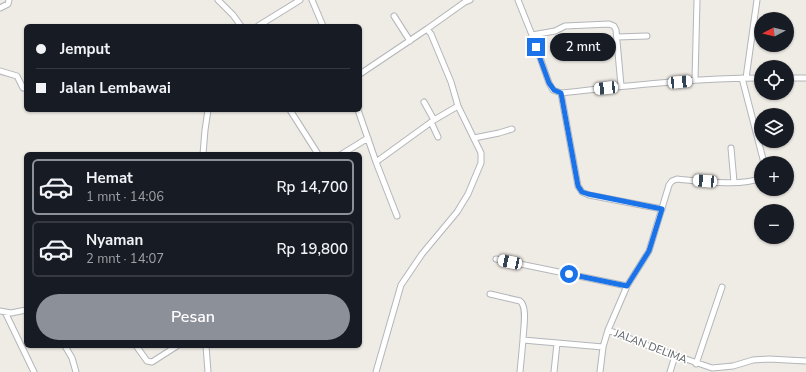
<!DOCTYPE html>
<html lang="id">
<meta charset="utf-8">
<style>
:root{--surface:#171b24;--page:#20242c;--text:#f1f3f6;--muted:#9ea1a6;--line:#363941;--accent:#8c9099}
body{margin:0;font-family:"Nunito Sans",sans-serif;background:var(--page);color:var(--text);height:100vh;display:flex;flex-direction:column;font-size:15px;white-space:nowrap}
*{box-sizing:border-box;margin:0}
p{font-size:13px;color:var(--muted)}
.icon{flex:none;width:22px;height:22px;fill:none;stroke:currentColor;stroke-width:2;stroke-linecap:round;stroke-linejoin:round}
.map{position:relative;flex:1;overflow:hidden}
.side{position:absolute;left:24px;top:152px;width:338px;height:196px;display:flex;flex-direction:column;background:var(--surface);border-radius:6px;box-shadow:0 1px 3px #0004}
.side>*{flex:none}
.guide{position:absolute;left:24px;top:24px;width:338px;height:88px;border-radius:6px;box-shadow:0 1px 3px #0004;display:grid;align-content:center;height:88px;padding:0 12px;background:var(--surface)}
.needle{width:26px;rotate:263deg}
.fabs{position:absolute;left:754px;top:12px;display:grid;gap:8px}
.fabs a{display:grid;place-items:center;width:40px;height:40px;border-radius:50%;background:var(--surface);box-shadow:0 1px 3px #0004;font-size:20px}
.end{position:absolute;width:18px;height:18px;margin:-9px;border:5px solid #1a73e8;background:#fff;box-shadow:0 0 0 2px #fff}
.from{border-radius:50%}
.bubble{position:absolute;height:28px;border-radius:14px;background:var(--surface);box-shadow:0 1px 3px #0004;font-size:13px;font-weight:600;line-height:28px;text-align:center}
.car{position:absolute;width:12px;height:24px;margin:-12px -6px;border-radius:5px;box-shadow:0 0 3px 1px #0007;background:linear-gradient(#fff 24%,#345 0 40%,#fff 0 76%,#345 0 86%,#fff 0)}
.guide b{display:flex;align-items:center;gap:14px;height:38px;font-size:15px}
.guide b+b{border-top:1px solid var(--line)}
.guide i{width:10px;height:10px;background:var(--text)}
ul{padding:7px 0 0;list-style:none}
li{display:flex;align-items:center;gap:12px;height:56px;margin:0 8px 6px;padding:0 4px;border:2px solid var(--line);border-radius:6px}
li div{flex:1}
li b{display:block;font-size:15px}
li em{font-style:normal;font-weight:600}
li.current{border-color:var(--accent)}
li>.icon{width:36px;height:36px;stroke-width:1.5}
.primary-button{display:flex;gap:8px;margin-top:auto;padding:8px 12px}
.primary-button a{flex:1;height:46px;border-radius:24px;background:var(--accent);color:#fff;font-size:16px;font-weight:600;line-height:46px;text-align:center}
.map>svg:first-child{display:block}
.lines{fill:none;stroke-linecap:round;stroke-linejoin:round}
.minor-casing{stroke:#b3b6ba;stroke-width:7}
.minor{stroke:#fff;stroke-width:5}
.route{stroke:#1a73e8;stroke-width:5}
.labels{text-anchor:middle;stroke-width:3.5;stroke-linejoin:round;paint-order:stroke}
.street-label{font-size:11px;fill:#5d6265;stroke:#fff}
</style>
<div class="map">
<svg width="806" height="372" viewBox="0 0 806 372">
<rect width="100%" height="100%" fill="#efebe5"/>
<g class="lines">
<!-- minor casing -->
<g class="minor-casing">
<path id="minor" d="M218,0L233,15L241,26
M312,0L323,26
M518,0L532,35L549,83L553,90L561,93C627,86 694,78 761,78
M0,8L8,4L9,0
M394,16L410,41
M258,26L300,0
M532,35L555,31L565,26L609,24L614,26L616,30L621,86
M617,37L647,36
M0,71L17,76L23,88
M360,74L427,29L465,2L470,0
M742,78L764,163
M746,78L757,0
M787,78H806
M695,80L697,0
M561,93L578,186L582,192L589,195L662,209
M424,102L434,120
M290,110L318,154
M358,110L376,162L397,216
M431,122L438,137
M474,138L499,133L512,129
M731,148L734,182
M203,154L205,130L208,110
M342,154L368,138
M376,162L434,120L458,106
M496,259L627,286
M490,294L520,301C528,307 523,330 523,340L603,347
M0,311L11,313L26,310
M5,312L34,372
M608,330L627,286L649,251L669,185L672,181L677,179C699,181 741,187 761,178
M65,346L72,358L76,372
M206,346L208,372
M137,347L147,361L152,362L177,346
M696,364L722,287
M376,372L401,285L422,254L457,212L468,194L481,163V153L458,106L451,82L431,34L427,29
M520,372L523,340
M554,372L557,343
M600,372L603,347L608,330L651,347L712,368L733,366L753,360L769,359L806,361
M670,372L675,356"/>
</g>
<!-- minor -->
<use href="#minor" class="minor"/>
</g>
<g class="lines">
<!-- route -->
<path class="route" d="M536,47L549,83L554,90L561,93L578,186L582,192L588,194L662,209L649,251L627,286L569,274"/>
</g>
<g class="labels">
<!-- street labels -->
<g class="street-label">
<text transform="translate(651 346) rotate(21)" y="4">JALAN DELIMA</text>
</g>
</g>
</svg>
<div class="fabs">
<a><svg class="needle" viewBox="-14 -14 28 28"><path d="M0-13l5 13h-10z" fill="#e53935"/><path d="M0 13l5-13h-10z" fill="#9ea1a6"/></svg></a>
<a><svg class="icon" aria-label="locate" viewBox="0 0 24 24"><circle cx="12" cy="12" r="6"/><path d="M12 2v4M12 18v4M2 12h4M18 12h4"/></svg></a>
<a><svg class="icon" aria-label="layers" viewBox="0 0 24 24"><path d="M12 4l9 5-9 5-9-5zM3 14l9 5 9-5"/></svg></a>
<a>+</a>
<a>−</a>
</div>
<i class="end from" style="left:569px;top:274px"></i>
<i class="end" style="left:536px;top:47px"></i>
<div class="bubble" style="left:550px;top:33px;width:66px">2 mnt</div>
<i class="car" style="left:680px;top:82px;rotate:85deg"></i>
<i class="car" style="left:606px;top:88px;rotate:264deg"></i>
<i class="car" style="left:705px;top:181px;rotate:274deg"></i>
<i class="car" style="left:510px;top:262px;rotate:282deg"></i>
<div class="guide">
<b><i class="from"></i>Jemput</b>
<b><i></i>Jalan Lembawai</b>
</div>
<section class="side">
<ul>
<li class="current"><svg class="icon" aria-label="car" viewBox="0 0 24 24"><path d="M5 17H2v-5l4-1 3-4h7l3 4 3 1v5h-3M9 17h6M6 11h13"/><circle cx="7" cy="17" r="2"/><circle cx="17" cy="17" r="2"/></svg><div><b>Hemat</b><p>1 mnt · 14:06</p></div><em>Rp 14,700</em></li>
<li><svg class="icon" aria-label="car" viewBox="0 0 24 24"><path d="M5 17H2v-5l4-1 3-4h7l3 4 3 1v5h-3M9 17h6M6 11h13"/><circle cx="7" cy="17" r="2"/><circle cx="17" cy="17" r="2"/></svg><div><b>Nyaman</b><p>2 mnt · 14:07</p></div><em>Rp 19,800</em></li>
</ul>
<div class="primary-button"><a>Pesan</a></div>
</section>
</div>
